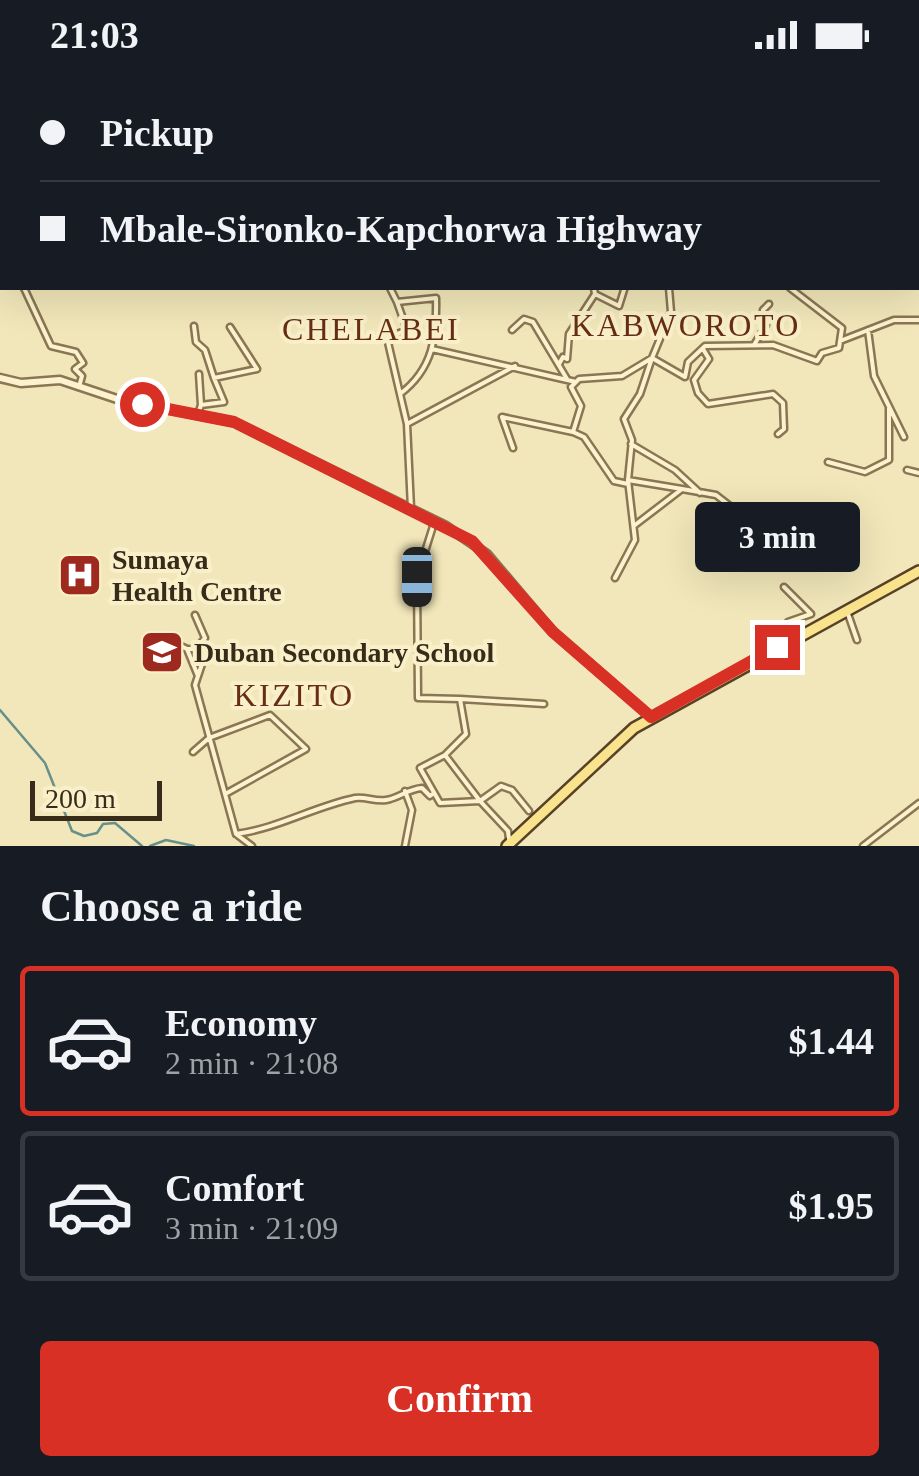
<!DOCTYPE html>
<meta charset="utf-8">
<style>
:root{--surface:#171b24;--page:#242831;--text:#f1f3f6;--muted:#9ea1a6;--line:#363941;--accent:#d93025}
body{margin:0;font-family:Georgia,serif;background:var(--page);color:var(--text);height:100vh;display:flex;flex-direction:column;font-size:38px;white-space:nowrap}
*{box-sizing:border-box;margin:0}
p{font-size:32px;color:var(--muted)}
.icon{flex:none;width:55px;height:55px;fill:none;stroke:currentColor;stroke-width:2;stroke-linecap:round;stroke-linejoin:round}
.map{position:relative;height:776px;overflow:hidden}
.drawer{display:flex;flex-direction:column;background:var(--surface);flex:1}
.drawer>*{flex:none}
.guide{position:absolute;left:0px;top:0px;width:920px;height:220px;box-shadow:0 10px 40px #0002;display:grid;align-content:center;height:220px;padding:0 40px;background:var(--surface)}
.scale{position:absolute;left:30px;bottom:25px;width:132px;box-sizing:border-box;padding-left:10px;border:5px solid #372b1a;border-top:0;font-size:28px;line-height:35px;white-space:nowrap;color:#372b1a;-webkit-text-stroke:8px #f9f0ca;paint-order:stroke}
.end{position:absolute;width:45px;height:45px;margin:-22px;border:12px solid #d93025;background:#fff;box-shadow:0 0 0 5px #fff}
.from{border-radius:50%}
.bubble{position:absolute;height:70px;border-radius:10px;background:var(--surface);box-shadow:0 10px 40px #0002;font-size:32px;font-weight:600;line-height:70px;text-align:center}
.car{position:absolute;width:30px;height:60px;margin:-30px -15px;border-radius:12px;box-shadow:0 0 8px 2px #0007;background:linear-gradient(#222 24%,#8ab4d8 0 40%,#222 0 76%,#8ab4d8 0 86%,#222 0)}
.guide b{display:flex;align-items:center;gap:35px;height:95px;font-size:38px}
.guide b+b{border-top:2px solid var(--line)}
.guide i{width:25px;height:25px;background:var(--text)}
ul{padding:0;list-style:none}
li{display:flex;align-items:center;gap:30px;height:150px;margin:0 20px 15px;padding:0 20px;border:5px solid var(--line);border-radius:10px}
li div{flex:1}
li b{display:block;font-size:38px}
li em{font-style:normal;font-weight:600}
li.selected{border-color:var(--accent)}
li>.icon{width:90px;height:90px;stroke-width:1.5}
h2{padding:0 40px;font-size:45px;line-height:120px}
.cta{display:flex;gap:20px;margin-top:auto;padding:20px 40px}
.cta a{flex:1;height:115px;border-radius:10px;background:var(--accent);color:#fff;font-size:40px;font-weight:600;line-height:115px;text-align:center}
.status{display:flex;justify-content:space-between;align-items:center;height:70px;padding:0 50px;background:var(--surface);direction:ltr}
.status svg{height:28px;fill:currentColor}
.map>svg:first-child{display:block}
.lines{fill:none;stroke-linecap:round;stroke-linejoin:round}
.stream{stroke:#669089;stroke-width:2.5}
.minor-casing{stroke:#8a7653;stroke-width:9}
.tertiary-casing{stroke:#8a7653;stroke-width:11}
.primary-casing{stroke:#574228;stroke-width:14}
.minor{stroke:#fcf3ce;stroke-width:4}
.tertiary{stroke:#fcf3ce;stroke-width:6}
.primary{stroke:#fae38d;stroke-width:9}
.route{stroke:#d93025;stroke-width:12}
.labels{text-anchor:middle;stroke-width:8;stroke-linejoin:round;paint-order:stroke}
.poi-label{font-size:28px;font-weight:bold;fill:#372b1a;stroke:#f9f0ca;text-anchor:start}
.quarter-label{font-size:32px;letter-spacing:2.5px;fill:#682e15;stroke:#f9f0ca}
</style>
<div class="status"><b>21:03</b><svg viewBox="0 0 49 12"><path d="M0 12V9h3v3zM5 12V6h3v6zM10 12V3h3v9zM15 12V0h3v12zM26 1h20v11H26zM47 4h2v5h-2z"/></svg></div>
<div class="map">
<svg width="919" height="776" viewBox="0 0 919 776">
<rect width="100%" height="100%" fill="#f2e7ba"/>
<g class="lines">
<!-- stream -->
<path class="stream" d="M0,640L45,693L72,761L84,766L97,763L103,754L115,753L142,776
M150,776L166,770L194,776"/>
<!-- minor casing -->
<g class="minor-casing">
<path id="minor" d="M556,0L561,2
M501,2L508,0
M24,218L51,276L76,282L83,293L75,299L82,306L79,317
M390,218L397,232
M594,218L595,224L619,236L624,220
M669,218L671,242L652,288L685,307L688,292L705,276L773,275L817,291L822,283L839,278L842,258L790,218
M194,256L196,272L205,280L214,308
M512,260L524,249L533,252L567,309
M868,260L874,306L904,367
M840,271L894,250H919
M754,275L766,255L763,240L769,234
M432,279L576,312
M703,279L709,289L694,310L698,323L708,334L773,324L783,333L784,359L778,364
M559,294L563,287L567,289L569,264L595,224
M199,304L201,335
M400,324L387,268L407,260L397,232L436,228C437,267 433,299 400,324L407,354L515,296
M198,344L201,335L224,332L214,308L257,299L230,257
M407,354L411,438
M631,374L675,400L700,423
M513,378L502,347L573,362
M828,392L865,402L889,390V338
M907,400L919,403
M628,410L632,370L624,349L640,324L652,288L622,306L579,309L571,317L581,336L573,362L584,367L614,411L628,414
M682,419L716,425L743,446L758,448L803,474
M434,453L417,507L418,628L460,629
M615,508L635,470L628,410L682,419L635,455
M848,544L857,570
M779,562L788,552L811,544L784,517
M173,572L187,579L198,606
M187,579H196L205,568L195,545
M203,591L195,615L236,764C279,758 313,737 355,728C365,726 375,732 386,730C399,728 408,719 422,718L430,726L434,723
M193,682L209,668L270,645L306,679L227,723
M445,685L466,664L460,629L544,634
M236,764L252,776
M509,769L508,761L480,731L440,733L420,698L445,685L480,731L501,716L512,720L529,741
M405,776L412,740L405,721
M863,776L919,733"/>
</g>
<!-- tertiary casing -->
<g class="tertiary-casing">
<path id="tertiary" d="M0,308L21,313L60,310L120,330L234,352L446,456L487,484L553,562L651,647"/>
</g>
<!-- primary casing -->
<g class="primary-casing">
<path id="primary" d="M507,776L634,658L919,501"/>
</g>
<!-- minor -->
<use href="#minor" class="minor"/>
<!-- tertiary -->
<use href="#tertiary" class="tertiary"/>
<!-- primary -->
<use href="#primary" class="primary"/>
</g>
<g class="lines">
<!-- route -->
<path class="route" d="M142,334L234,352L472,471L553,562L651,647L777,577"/>
</g>
<!-- icons -->
<defs>
<g id="hospital-square" transform="scale(2.25)"><rect x="-9" y="-9" width="18" height="18" rx="4" fill="#9e291e" stroke="#f9f0ca"/><path d="M-5-5h3v3.5h4V-5h3V5h-3V1.5h-4V5h-3Z" fill="#fff"/></g>
<g id="school-square" transform="scale(2.25)"><rect x="-9" y="-9" width="18" height="18" rx="4" fill="#9e291e" stroke="#f9f0ca"/><path d="M0-5L7-2L0 1L-7-2ZM-4 1L0 2.5L4 1V4Q0 6-4 4Z" fill="#fff"/></g>
</defs>
<g fill-rule="evenodd">
<use href="#hospital-square" x="80" y="505"/>
<use href="#school-square" x="162" y="582"/>
</g>
<g class="labels">
<!-- poi labels -->
<g class="poi-label">
<text x="112" y="499">Sumaya<tspan x="112" dy="32">Health Centre</tspan></text>
<text x="194" y="592">Duban Secondary School</text>
</g>
<!-- quarter labels -->
<g class="quarter-label">
<text x="686" y="266">KABWOROTO</text>
<text x="371" y="270">CHELABEI</text>
<text x="294" y="636">KIZITO</text>
</g>
</g>
</svg>
<div class="scale">200 m</div>
<i class="end from" style="left:142px;top:334px"></i>
<i class="end" style="left:777px;top:577px"></i>
<div class="bubble" style="left:695px;top:432px;width:165px">3 min</div>
<i class="car" style="left:417px;top:507px;rotate:180deg"></i>
<div class="guide">
<b><i class="from"></i>Pickup</b>
<b><i></i>Mbale-Sironko-Kapchorwa Highway</b>
</div>
</div>
<section class="drawer">
<h2>Choose a ride</h2>
<ul>
<li class="selected"><svg class="icon" aria-label="car" viewBox="0 0 24 24"><path d="M5 17H2v-5l4-1 3-4h7l3 4 3 1v5h-3M9 17h6M6 11h13"/><circle cx="7" cy="17" r="2"/><circle cx="17" cy="17" r="2"/></svg><div><b>Economy</b><p>2 min · 21:08</p></div><em>$1.44</em></li>
<li><svg class="icon" aria-label="car" viewBox="0 0 24 24"><path d="M5 17H2v-5l4-1 3-4h7l3 4 3 1v5h-3M9 17h6M6 11h13"/><circle cx="7" cy="17" r="2"/><circle cx="17" cy="17" r="2"/></svg><div><b>Comfort</b><p>3 min · 21:09</p></div><em>$1.95</em></li>
</ul>
<div class="cta"><a>Confirm</a></div>
</section>
